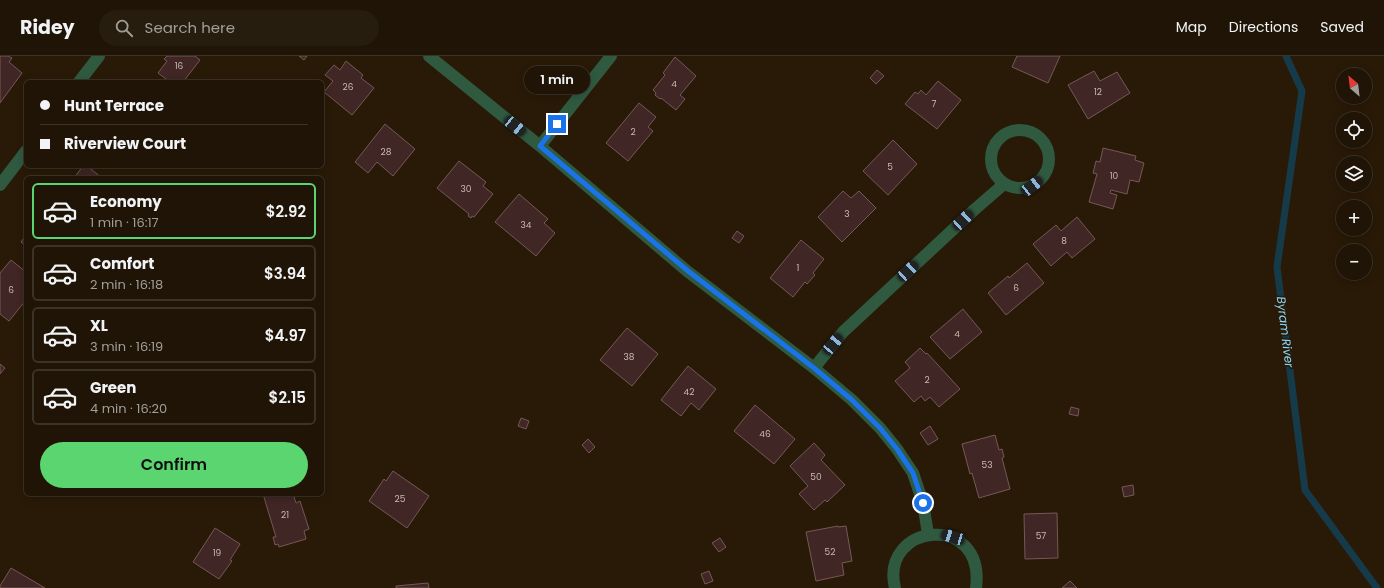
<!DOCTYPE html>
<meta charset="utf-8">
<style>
:root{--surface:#1f1405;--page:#271d0f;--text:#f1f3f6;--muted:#a19e9a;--line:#3c3327;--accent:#5ad56f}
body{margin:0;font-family:Poppins,sans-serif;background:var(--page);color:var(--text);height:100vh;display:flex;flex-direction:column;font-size:15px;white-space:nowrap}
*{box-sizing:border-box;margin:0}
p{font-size:13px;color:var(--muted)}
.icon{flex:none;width:22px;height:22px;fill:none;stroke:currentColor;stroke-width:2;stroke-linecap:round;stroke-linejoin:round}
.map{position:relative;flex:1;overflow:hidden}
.side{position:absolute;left:24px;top:120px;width:300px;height:320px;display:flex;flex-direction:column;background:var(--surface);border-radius:6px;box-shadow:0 2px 10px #0003,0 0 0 1px var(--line)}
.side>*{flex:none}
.hud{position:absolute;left:24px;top:24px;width:300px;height:88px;border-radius:6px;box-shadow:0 2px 10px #0003,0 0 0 1px var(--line);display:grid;align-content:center;height:88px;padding:0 16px;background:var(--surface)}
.needle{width:26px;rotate:332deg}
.tools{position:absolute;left:1336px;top:12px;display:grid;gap:8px}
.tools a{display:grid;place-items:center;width:36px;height:36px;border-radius:50%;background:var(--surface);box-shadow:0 2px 10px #0003,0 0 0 1px var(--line);font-size:20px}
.end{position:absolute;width:18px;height:18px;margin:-9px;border:5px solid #1a73e8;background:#fff;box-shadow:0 0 0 2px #fff}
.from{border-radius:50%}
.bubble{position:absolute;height:28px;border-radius:14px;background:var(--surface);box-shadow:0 2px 10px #0003,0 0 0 1px var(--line);font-size:13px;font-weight:600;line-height:28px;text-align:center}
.car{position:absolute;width:12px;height:24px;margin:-12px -6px;border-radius:5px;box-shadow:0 0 3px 1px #0007;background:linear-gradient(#222 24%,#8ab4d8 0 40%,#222 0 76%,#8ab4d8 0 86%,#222 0)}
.hud b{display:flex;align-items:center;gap:14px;height:38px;font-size:15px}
.hud b+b{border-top:1px solid var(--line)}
.hud i{width:10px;height:10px;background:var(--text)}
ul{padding:7px 0 0;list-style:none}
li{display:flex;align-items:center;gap:12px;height:56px;margin:0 8px 6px;padding:0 8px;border:2px solid var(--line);border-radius:6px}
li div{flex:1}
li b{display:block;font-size:15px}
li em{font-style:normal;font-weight:600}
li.selected{border-color:var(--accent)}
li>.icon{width:36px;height:36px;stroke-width:1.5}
.button{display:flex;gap:8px;margin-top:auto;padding:8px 16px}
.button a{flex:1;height:46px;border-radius:24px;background:var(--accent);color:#111;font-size:16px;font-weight:600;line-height:46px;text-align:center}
header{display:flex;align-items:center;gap:24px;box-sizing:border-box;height:56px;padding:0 20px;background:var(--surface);border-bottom:1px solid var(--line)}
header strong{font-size:19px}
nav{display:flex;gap:22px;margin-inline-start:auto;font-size:14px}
.search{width:280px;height:36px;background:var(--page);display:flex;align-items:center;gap:10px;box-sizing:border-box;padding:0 14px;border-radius:22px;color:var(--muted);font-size:15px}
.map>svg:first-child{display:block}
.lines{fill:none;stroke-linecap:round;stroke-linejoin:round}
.stream{stroke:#153b4b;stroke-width:7}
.building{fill:#402625;stroke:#765856}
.street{stroke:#2f5a40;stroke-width:12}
.route{stroke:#1a73e8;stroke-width:5}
.labels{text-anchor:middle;stroke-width:3.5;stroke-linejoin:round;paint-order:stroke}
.number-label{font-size:9px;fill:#c9bab1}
.water-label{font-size:12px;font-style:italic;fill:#8ad8fc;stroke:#291a07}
</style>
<header>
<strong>Ridey</strong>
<div class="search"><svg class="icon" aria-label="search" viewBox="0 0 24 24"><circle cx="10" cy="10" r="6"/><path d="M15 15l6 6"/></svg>Search here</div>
<nav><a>Map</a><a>Directions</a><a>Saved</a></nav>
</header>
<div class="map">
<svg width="1384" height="532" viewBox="0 0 1384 532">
<rect width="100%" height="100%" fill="#291a07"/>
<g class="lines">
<!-- stream -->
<path class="stream" d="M1286,0L1302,35L1277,211L1305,434L1377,532"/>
</g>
<!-- building -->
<path class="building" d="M0,0H8L12,2L9,6L22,17L0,47Z
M167,0H195L200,4L183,26H170L158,17L167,5L164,3Z
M299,0H307L304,4Z
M1017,0H1060L1048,27L1012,11Z
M675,1L696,20L680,39L685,43L676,54L661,42L660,43L655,39L656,37L653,34L665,19L663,17Z
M346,5L363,19L361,22L374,32L352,59L324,36L333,25L325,19L334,9L340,14Z
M877,14L884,20L876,28L870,22Z
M1094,15L1100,25L1117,16L1130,37L1088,63L1068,29Z
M938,25L961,44L937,73L905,48L915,36L918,38L921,34L926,39Z
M639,47L656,61L648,71L653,75L628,105L606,87Z
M385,68L415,93L393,120L377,106L368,117L355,106Z
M893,84L917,108L888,139L863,115Z
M1103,92L1136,100L1135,104L1144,107L1139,126L1130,124L1127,138L1111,134L1110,137L1117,139L1113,153L1089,146L1097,118L1093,117L1096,105L1100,106Z
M459,105L486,126L483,130L493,138L474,161L472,160L471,162L468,160L469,158L437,132Z
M83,110H87L102,122H74Z
M843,135L851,142L859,135L876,152L842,186L818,161Z
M519,138L548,163L544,167L555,177L536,200L495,166Z
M1077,161L1095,183L1072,202L1067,196L1051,210L1033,188L1056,169L1061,175Z
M737,175L744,180L739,187L732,182Z
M26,179V190L21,186Z
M801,184L824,203L813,217L815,219L807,228L805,226L793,241L770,222Z
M11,204L26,216V244L9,265L0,258V217Z
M1027,207L1044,227L1006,259L988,237L1008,220L1009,222Z
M963,253L982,276L950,303L930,281Z
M627,272L658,298L632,330L600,304Z
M920,292L926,298L927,297L960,333L939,351L930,341L925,345L921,340L914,346L895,325L910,312L905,306Z
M0,308L5,312L0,318Z
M688,310L716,333L699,354L691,347L681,360L661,344Z
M755,349L795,383L774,408L734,375Z
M1071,351L1079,353L1078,360L1069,358Z
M521,362L529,365L526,373L518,370Z
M930,370L938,383L928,389L920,377Z
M995,379L999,394L1002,393L1004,401L1002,402L1010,433L979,442L972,417L970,418L962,388Z
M588,383L595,391L589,397L582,389Z
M814,387L825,399L821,404L845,429L827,446L825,444L814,454L799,438L808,430L790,410Z
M393,415L429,440L407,472L369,445L384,423L386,425Z
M1133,429L1134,439L1124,441L1122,431Z
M263,438H293L296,447L300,445L309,473L304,475L306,483L279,491L278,488L275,489L273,481H276Z
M1057,457L1058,502L1025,503L1024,458Z
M838,470V471L846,470L852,505L842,507L844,519L816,525L806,476Z
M215,472L240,488L230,504L232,505L219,523L193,506Z
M720,482L726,491L719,496L712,487Z
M11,512L45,532H0V530Z
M709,515L713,525L705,528L701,518Z
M1070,525L1077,532H1062Z
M428,527L429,532H396V530Z"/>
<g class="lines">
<!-- street -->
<path class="street" d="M429,0L540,90L687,215L814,312L852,344L880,372L897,393L913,417L923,447L928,478
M79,26L99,0
M991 103a29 29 0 1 1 58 0a29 29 0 1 1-58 0Z
M540,90L611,0
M0,129L26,95
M814,312L843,276L974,154L1004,128
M895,532C879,467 986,455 976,532"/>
</g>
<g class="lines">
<!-- route -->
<path class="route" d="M557,68L540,90L688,215L814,312L852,344L880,372L897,393L913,417L923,447"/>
</g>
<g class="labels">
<!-- number labels -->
<g class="number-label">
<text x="179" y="13">16</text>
<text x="674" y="31">4</text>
<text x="348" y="34">26</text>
<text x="1098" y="39">12</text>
<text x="934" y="51">7</text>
<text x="633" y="79">2</text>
<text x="386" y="99">28</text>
<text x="890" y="114">5</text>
<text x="1114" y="123">10</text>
<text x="466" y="136">30</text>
<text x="847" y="161">3</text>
<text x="526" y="172">34</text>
<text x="1064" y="188">8</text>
<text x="798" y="215">1</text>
<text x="1016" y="235">6</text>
<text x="11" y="237">6</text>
<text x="957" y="281">4</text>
<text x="629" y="304">38</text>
<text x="927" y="327">2</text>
<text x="689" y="339">42</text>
<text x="765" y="381">46</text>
<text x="987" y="412">53</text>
<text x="816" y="424">50</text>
<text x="400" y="446">25</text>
<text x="285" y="462">21</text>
<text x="1041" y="483">57</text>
<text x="830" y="499">52</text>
<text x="217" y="500">19</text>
</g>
<!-- water labels -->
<g class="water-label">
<text transform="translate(1285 276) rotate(83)" y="4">Byram River</text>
</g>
</g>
</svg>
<div class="tools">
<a><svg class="needle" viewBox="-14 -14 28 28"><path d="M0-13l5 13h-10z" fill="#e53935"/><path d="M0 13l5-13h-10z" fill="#a19e9a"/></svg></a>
<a><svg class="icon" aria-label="locate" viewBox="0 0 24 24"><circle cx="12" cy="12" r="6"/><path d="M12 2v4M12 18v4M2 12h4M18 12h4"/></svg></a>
<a><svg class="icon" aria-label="layers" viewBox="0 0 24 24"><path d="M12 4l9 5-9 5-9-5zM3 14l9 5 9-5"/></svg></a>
<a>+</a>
<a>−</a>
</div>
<i class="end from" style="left:923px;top:447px"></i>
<i class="end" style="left:557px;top:68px"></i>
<div class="bubble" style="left:524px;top:10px;width:66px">1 min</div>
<i class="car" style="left:515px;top:70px;rotate:129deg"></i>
<i class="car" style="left:1032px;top:130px;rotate:52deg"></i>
<i class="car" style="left:963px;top:164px;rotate:47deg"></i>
<i class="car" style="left:908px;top:215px;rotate:47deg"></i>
<i class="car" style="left:833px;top:288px;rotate:40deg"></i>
<i class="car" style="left:953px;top:481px;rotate:287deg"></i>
<div class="hud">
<b><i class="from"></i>Hunt Terrace</b>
<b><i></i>Riverview Court</b>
</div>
<section class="side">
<ul>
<li class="selected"><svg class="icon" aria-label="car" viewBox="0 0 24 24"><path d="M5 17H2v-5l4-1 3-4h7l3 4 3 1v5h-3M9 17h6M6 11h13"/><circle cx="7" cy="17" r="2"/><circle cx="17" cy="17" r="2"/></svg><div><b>Economy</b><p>1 min · 16:17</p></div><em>$2.92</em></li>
<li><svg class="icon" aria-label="car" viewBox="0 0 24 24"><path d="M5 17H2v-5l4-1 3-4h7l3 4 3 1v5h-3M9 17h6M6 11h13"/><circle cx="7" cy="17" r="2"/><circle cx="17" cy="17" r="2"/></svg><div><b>Comfort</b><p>2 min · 16:18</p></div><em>$3.94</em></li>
<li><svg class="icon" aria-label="car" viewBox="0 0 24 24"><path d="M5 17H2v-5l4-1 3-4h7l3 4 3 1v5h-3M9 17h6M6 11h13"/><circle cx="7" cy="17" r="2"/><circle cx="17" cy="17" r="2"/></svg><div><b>XL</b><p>3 min · 16:19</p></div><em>$4.97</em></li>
<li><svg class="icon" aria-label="car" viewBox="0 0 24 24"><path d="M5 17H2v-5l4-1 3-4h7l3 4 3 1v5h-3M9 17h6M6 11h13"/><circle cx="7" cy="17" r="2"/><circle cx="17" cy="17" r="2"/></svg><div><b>Green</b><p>4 min · 16:20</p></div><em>$2.15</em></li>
</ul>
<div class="button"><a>Confirm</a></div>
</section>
</div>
